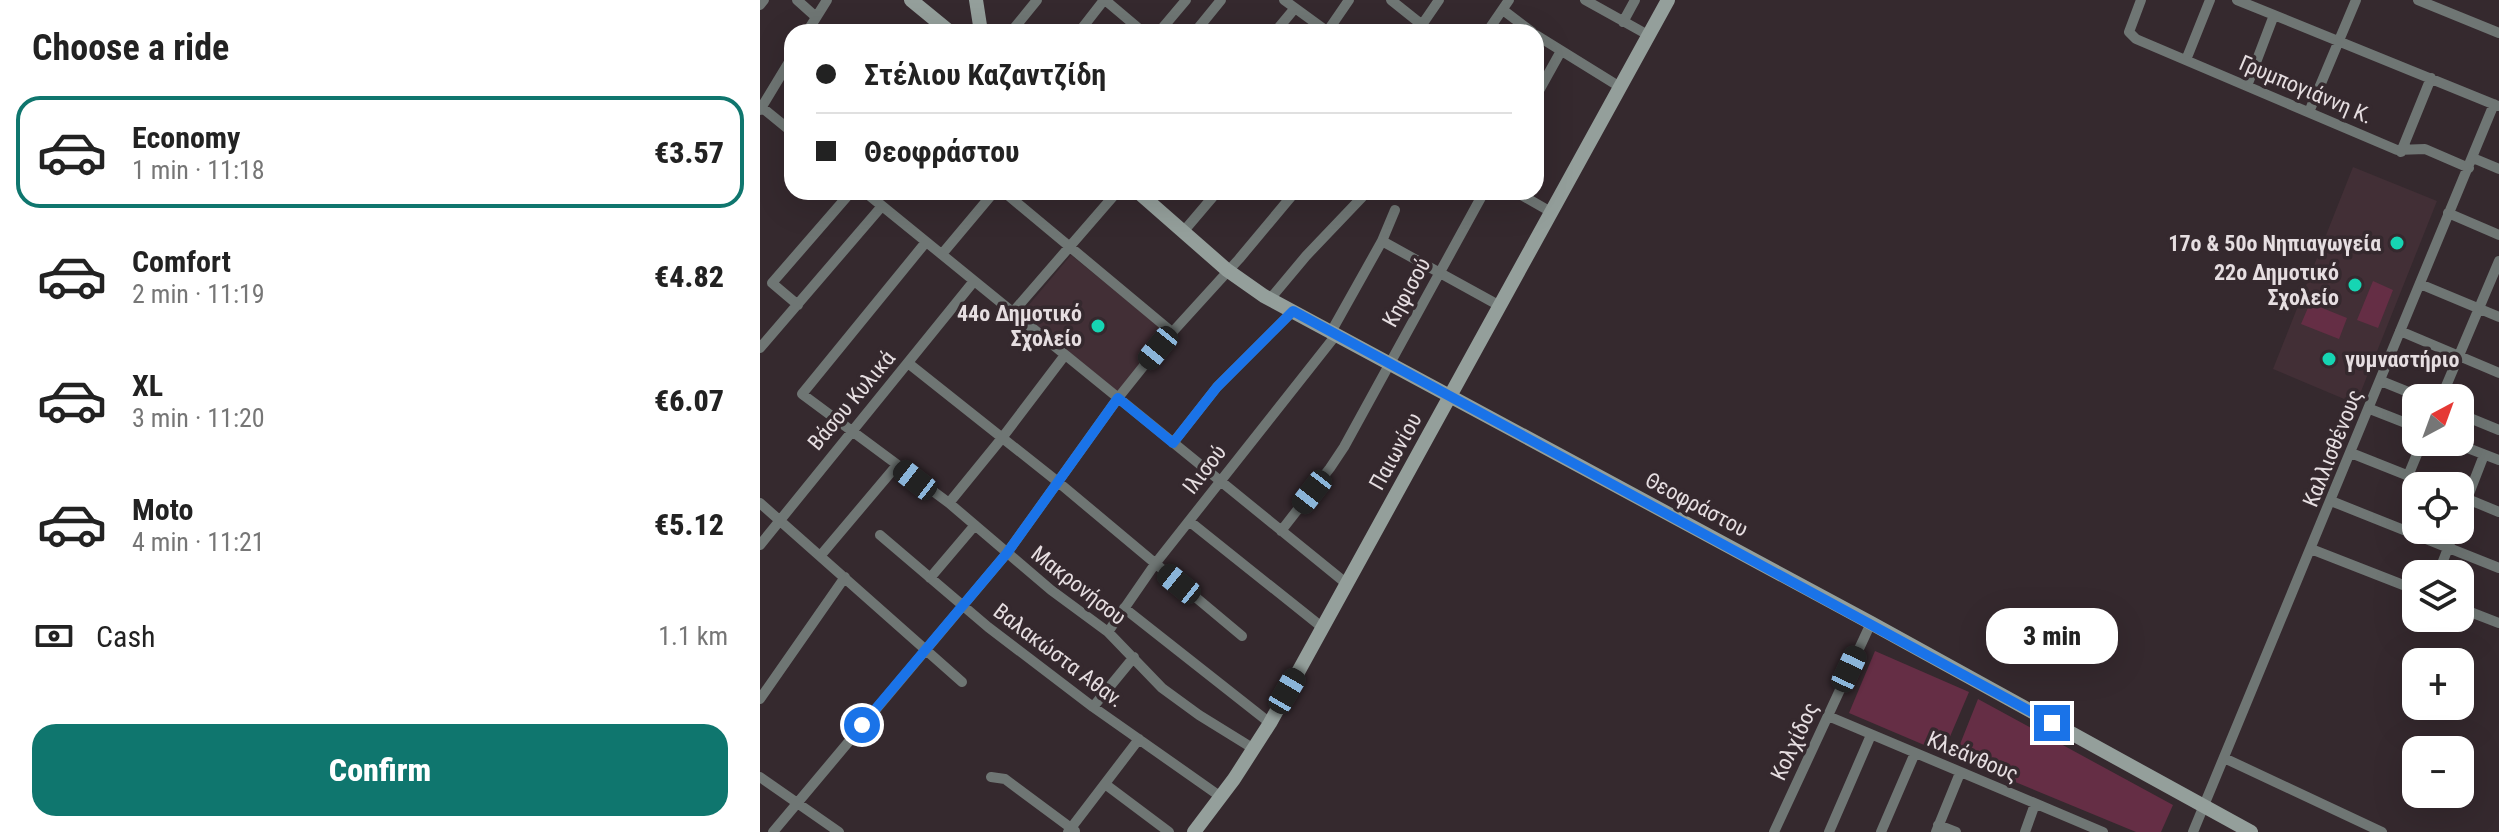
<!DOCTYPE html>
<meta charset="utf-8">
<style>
:root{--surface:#fff;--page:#f6f6f6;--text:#222;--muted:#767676;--line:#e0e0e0;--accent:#0f766e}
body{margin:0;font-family:"Roboto Condensed",sans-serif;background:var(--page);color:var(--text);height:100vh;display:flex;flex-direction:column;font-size:30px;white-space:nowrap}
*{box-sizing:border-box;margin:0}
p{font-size:26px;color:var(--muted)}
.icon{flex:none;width:44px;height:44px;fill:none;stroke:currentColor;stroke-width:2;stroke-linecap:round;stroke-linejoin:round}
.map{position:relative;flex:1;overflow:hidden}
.side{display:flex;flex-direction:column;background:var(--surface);width:760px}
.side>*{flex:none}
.top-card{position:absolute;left:24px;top:24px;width:760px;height:176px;border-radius:24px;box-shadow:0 8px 32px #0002;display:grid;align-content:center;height:176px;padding:0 32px;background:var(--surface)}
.needle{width:52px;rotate:41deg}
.fabs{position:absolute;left:1642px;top:384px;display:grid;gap:16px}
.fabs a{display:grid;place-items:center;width:72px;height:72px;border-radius:16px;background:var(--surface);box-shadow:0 8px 32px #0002;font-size:40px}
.end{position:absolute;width:36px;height:36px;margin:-18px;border:10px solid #1a73e8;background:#fff;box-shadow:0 0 0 4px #fff}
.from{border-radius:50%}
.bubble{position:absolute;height:56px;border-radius:24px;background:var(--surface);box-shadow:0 8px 32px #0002;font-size:26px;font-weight:800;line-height:56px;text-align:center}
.car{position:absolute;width:24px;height:48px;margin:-24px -12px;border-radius:10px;box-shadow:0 0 6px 2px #0007;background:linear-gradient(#222 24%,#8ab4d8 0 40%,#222 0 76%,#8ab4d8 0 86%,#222 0)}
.top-card b{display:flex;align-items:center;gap:28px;height:76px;font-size:30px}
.top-card b+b{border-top:2px solid var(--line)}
.top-card i{width:20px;height:20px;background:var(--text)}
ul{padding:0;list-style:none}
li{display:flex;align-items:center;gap:24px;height:112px;margin:0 16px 12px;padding:0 16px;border:4px solid transparent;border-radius:24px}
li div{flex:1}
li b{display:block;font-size:30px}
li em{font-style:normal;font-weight:800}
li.on{border-color:var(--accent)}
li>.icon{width:72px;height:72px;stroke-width:1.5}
h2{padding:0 32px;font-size:36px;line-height:96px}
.pay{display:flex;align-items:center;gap:20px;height:88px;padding:0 32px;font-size:30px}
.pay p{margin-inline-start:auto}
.primary-button{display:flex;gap:16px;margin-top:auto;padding:16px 32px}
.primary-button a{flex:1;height:92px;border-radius:24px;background:var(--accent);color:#fff;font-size:32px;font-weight:800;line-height:92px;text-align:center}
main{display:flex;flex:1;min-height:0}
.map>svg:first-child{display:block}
.built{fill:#422f36}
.green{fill:#652e45}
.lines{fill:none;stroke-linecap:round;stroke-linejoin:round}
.street{stroke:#6f7674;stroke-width:10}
.secondary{stroke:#949f9b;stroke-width:14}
.route{stroke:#1a73e8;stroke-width:10}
.poi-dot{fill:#16d5b3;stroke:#35292e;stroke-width:3}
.labels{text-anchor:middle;stroke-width:7;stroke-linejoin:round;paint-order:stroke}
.street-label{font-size:22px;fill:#e6dee1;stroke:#35292e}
.poi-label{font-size:22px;font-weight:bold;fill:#e6dee1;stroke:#35292e;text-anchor:end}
</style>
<main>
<section class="side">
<h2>Choose a ride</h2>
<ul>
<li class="on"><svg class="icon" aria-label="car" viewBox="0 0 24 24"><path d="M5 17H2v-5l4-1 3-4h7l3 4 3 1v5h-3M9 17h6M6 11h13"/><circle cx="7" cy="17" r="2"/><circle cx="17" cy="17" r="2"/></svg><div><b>Economy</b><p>1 min · 11:18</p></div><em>€3.57</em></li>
<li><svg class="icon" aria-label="car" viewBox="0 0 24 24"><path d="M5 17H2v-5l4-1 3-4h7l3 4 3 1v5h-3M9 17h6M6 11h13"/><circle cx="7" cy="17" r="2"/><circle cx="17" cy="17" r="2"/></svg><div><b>Comfort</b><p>2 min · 11:19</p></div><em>€4.82</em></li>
<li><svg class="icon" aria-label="car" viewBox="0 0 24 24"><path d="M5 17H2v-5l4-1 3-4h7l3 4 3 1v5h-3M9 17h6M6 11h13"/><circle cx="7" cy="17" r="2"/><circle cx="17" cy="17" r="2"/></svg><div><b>XL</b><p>3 min · 11:20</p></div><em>€6.07</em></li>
<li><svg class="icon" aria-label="car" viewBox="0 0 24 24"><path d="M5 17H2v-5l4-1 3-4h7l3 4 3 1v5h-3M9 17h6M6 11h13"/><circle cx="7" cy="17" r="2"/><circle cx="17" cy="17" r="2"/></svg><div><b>Moto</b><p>4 min · 11:21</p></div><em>€5.12</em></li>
</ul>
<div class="pay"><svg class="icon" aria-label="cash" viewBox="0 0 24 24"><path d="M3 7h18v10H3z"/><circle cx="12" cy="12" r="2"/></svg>Cash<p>1.1 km</p></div>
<div class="primary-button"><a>Confirm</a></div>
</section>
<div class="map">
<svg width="1739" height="832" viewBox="0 0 1739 832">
<rect width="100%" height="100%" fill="#35292e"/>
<!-- built -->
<path class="built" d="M1593,167L1677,201L1596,404L1513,369Z
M311,255L407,333L358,392L262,313Z"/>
<!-- green -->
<path class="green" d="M1613,281L1633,290L1618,328L1597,320Z
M1550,303L1587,318L1579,339L1541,324Z
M1115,651L1209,692L1183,753L1089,713Z
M1218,699L1413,805L1401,832H1376L1195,757Z"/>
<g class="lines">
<!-- street -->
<path class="street" d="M37,0L56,17
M345,0L383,32
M524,0L568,32
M631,0L671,32
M825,0L888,35
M1381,0L1369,32L1376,39L1637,150L1665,149L1709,168
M1477,0L1738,106
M1658,0L1739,33
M0,5L4,0
M743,10L772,32
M863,22L875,0
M47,32L67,0
M251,32L277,0
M319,32L344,0
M399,32L426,0
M435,32L461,0
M515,32L535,8
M567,32L589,0
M657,32L679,0
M727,32L749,0
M776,35L860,87
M1426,60L1450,0
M1487,86L1514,15
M776,96L801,51
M0,106L32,132
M0,110L32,57
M1549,112L1596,0
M1641,152L1671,78
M1713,158L1739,169
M105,192L587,584
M244,192L412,332
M756,192L791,212
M1688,213L1739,235
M423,232L457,192
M622,241L740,306
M166,242L42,394L189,503L291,590L348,632L402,688L439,715L494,749
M182,254L234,192
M1660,284L1739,317
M510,299L546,256L607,192
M38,305L12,283L91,192
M253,312L357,192
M1640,331L1739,373
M571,332L622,241L635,210
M0,348L122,206
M148,363L298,482L482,636
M1621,381L1663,398
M1681,398L1739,261
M1610,409L1656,427
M1700,414L1739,430
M1692,442L1739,460
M413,443L457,387L533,311
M1591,453L1674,486
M1648,476L1662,442
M1700,496L1739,512
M1571,501L1739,568
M0,503L202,682
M189,503L242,438L305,355
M1700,517L1724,455
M429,521L563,628
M521,531L570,468L584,447L724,192
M120,535L228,627L333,707L461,797
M0,545L214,281
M1551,549L1656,590
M61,555L137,465
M1678,574L1695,530
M170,578L215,525
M364,608L510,723
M1700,608L1739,623
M348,632L395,564L576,335
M0,699L85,577
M333,707L374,657
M1068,716L1343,832
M1464,758L1622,832
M0,777L79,832
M231,777L245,779L315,831
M345,784L409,832
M1178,825L1196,832
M13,832L247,553L358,398L398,348L479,259L535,192
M308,832L379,739
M1014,832L1111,623
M1069,832L1111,735
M1121,832L1155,753
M1176,832L1200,773
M1265,832L1275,804
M1433,832L1734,104"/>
<!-- secondary -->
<path class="secondary" d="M151,0L190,32
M216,0L221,32
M378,192L467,270L504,296L1111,623L1491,832
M434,832L474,779L510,723L908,0"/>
</g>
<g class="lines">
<!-- route -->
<path class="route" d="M102,725L247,553L358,398L413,443L457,387L533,311L1292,723"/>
</g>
<!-- markers -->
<g class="poi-dot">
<circle cx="1637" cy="243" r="8"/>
<circle cx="1595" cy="285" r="8"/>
<circle cx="338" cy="326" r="8"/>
<circle cx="1569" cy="359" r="8"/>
</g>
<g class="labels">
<!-- street labels -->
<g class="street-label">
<text transform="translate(1546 89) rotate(23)" y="8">Γρυμπογιάννη Κ.</text>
<text transform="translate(646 292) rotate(-61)" y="8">Κηφισού</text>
<text transform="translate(91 400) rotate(-50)" y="8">Βάσου Κυλικά</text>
<text transform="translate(1572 448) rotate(-68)" y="8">Καλλισθένους</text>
<text transform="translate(635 451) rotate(-61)" y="8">Παιωνίου</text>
<text transform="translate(444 469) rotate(-52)" y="8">Ιλισού</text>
<text transform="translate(937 504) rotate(28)" y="8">Θεοφράστου</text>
<text transform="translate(319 585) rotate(38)" y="8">Μακρονήσου</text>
<text transform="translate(299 655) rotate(37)" y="8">Βαλακώστα Αθαν.</text>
<text transform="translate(1034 741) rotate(-65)" y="8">Κολχίδος</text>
<text transform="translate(1213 756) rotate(23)" y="8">Κλεάνθους</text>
</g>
<!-- poi labels -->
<g class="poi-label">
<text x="1621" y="251">17ο &amp; 50ο Νηπιαγωγεία</text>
<text x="1579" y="280">22ο Δημοτικό<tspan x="1579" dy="25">Σχολείο</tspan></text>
<text x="322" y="321">44ο Δημοτικό<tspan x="322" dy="25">Σχολείο</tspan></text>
<text x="1585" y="367" text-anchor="start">γυμναστήριο</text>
</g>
</g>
</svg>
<div class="fabs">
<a><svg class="needle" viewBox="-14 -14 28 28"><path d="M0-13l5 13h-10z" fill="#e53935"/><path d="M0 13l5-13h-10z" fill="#767676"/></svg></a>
<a><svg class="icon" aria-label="locate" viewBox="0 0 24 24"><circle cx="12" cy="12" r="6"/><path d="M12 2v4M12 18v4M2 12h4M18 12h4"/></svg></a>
<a><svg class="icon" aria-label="layers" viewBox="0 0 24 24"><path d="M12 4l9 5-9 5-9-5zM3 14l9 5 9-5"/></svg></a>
<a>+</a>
<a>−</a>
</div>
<i class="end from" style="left:102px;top:725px"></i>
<i class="end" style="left:1292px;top:723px"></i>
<div class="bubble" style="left:1226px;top:608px;width:132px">3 min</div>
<i class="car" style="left:398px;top:348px;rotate:219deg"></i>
<i class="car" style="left:155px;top:480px;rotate:308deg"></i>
<i class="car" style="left:552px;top:492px;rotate:218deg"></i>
<i class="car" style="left:419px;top:584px;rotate:309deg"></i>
<i class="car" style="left:1089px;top:669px;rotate:25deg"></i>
<i class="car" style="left:527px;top:691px;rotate:30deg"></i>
<div class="top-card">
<b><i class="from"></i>Στέλιου Καζαντζίδη</b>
<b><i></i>Θεοφράστου</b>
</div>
</div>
</main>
